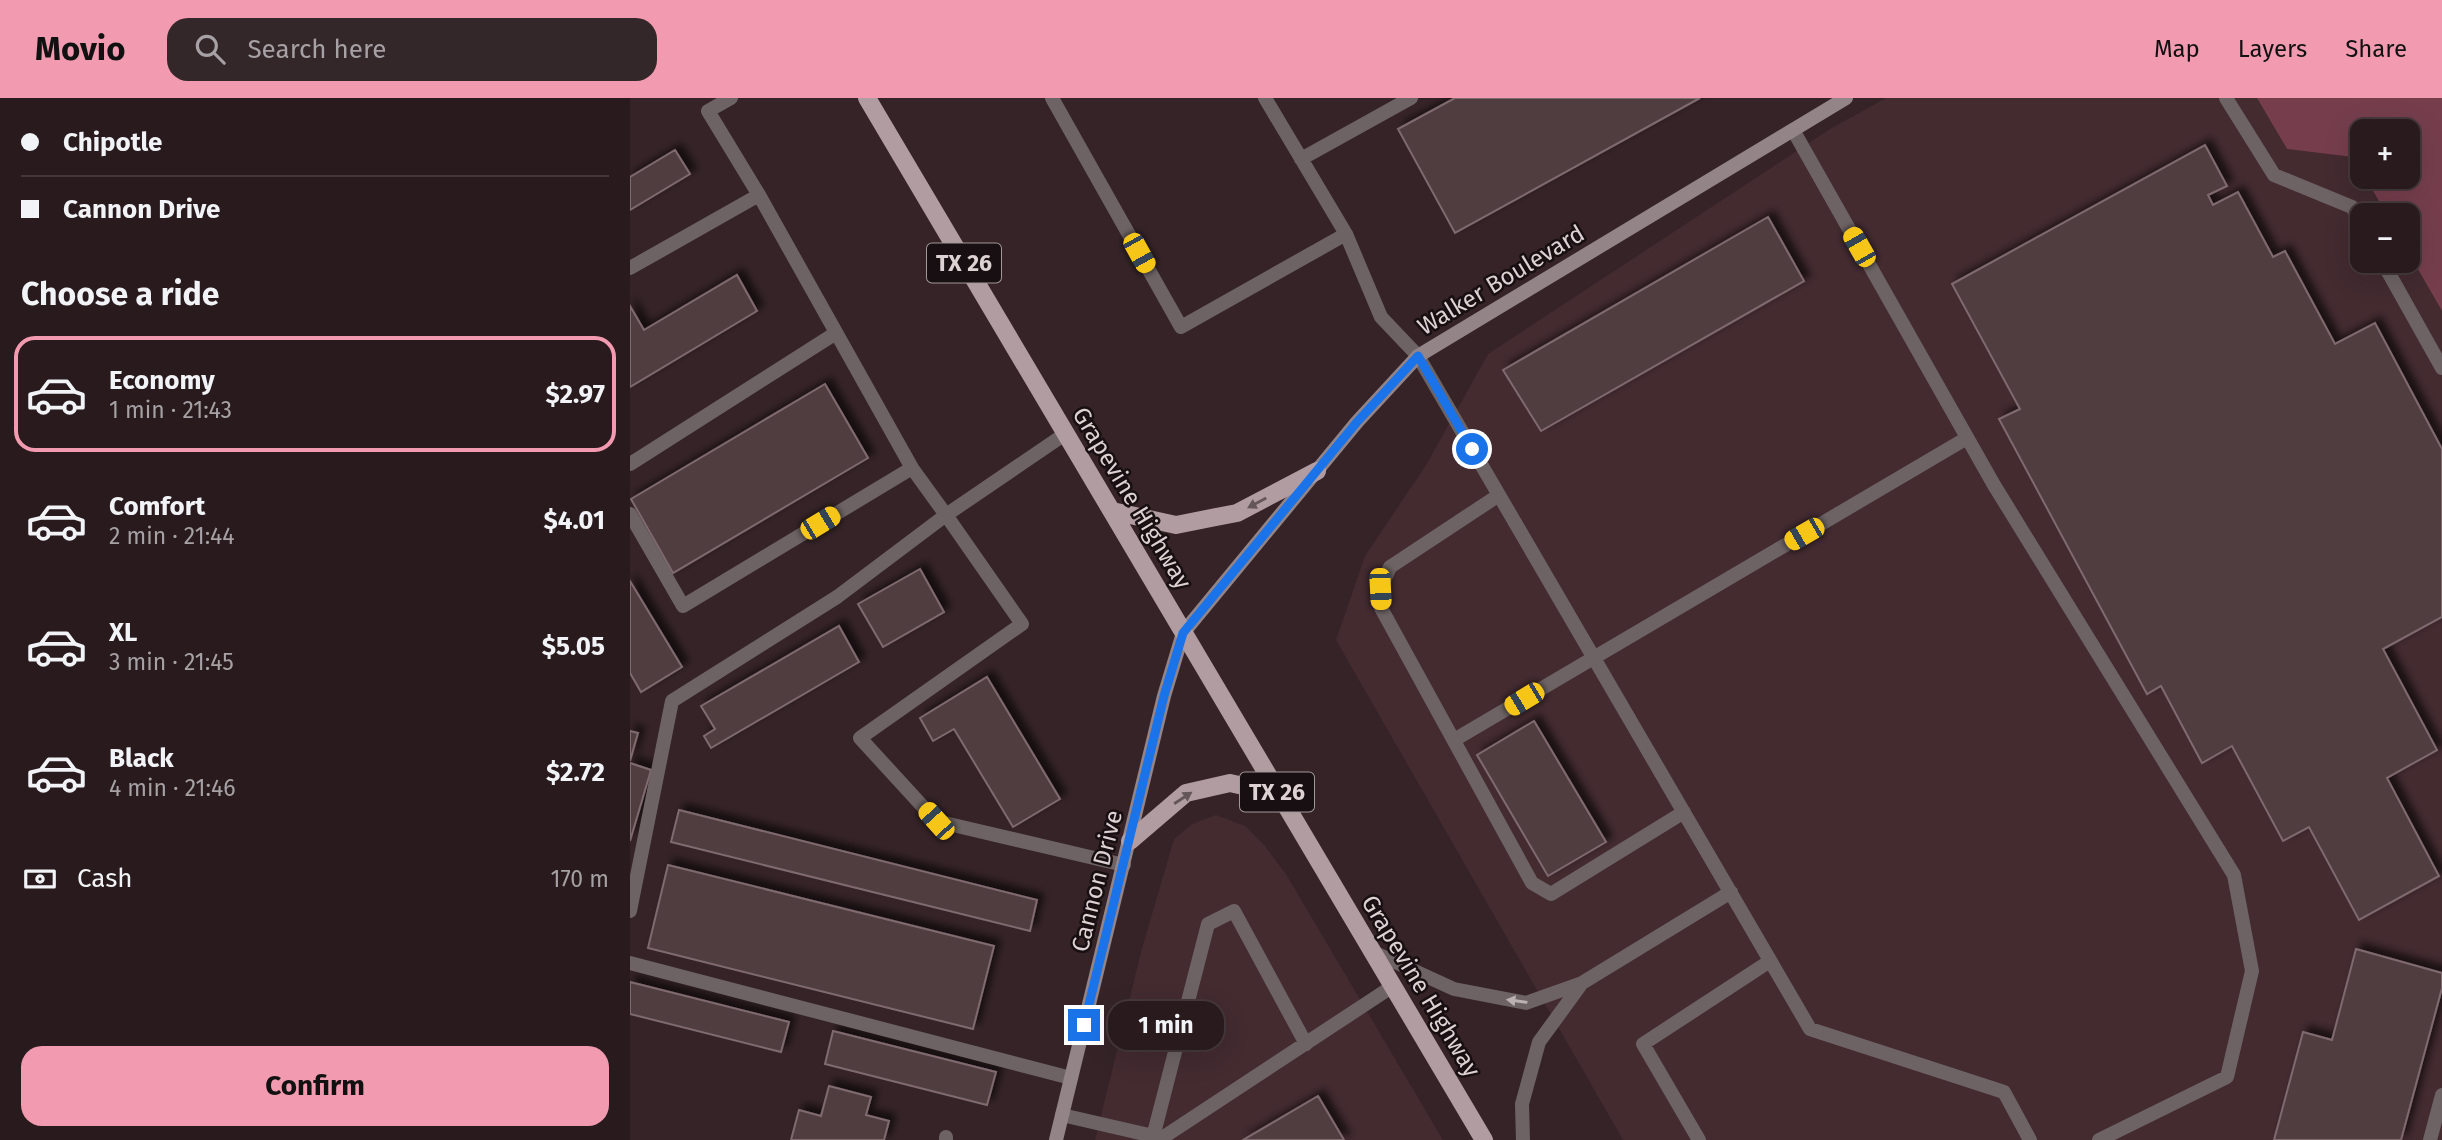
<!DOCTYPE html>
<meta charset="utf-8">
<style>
:root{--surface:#281a1d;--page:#34272a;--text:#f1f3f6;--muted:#a5a1a4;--line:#44383b;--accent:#f29aaf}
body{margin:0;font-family:"Fira Sans",sans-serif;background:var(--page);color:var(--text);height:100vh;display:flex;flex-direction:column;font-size:26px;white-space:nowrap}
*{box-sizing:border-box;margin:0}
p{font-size:23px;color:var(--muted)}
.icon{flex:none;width:38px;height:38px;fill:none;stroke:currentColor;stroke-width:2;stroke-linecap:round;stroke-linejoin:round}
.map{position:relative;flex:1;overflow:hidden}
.panel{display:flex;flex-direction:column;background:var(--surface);width:630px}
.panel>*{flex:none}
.guide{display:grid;align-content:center;height:154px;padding:0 21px;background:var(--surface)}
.controls{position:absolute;left:1720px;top:21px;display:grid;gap:14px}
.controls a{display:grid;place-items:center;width:70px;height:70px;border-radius:14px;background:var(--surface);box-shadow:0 7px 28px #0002,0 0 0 2px var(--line);font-size:35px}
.end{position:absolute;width:32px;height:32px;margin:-16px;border:9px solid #1a73e8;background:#fff;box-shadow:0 0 0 4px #fff}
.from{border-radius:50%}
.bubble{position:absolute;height:49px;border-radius:21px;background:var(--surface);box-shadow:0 7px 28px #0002,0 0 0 2px var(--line);font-size:23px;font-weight:700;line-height:49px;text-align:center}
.car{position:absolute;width:21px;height:42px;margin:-21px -10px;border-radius:9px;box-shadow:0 0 5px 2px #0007;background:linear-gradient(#f5c518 24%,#345 0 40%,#f5c518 0 76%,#345 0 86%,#f5c518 0)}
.guide b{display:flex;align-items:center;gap:24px;height:66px;font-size:26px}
.guide b+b{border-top:2px solid var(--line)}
.guide i{width:18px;height:18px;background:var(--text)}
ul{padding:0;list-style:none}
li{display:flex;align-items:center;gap:21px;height:116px;margin:0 14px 10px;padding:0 7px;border:4px solid transparent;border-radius:21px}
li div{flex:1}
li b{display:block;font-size:26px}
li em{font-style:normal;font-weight:700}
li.current{border-color:var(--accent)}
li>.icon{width:63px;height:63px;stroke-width:1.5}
h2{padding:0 21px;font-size:32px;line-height:84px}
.pay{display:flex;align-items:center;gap:18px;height:77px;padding:0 21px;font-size:26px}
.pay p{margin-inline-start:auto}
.button{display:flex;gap:14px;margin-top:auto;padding:14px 21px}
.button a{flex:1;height:80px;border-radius:21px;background:var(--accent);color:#111;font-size:28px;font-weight:700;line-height:80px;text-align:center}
header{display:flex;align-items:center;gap:42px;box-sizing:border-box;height:98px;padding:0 35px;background:var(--accent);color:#111}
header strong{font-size:33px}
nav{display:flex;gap:38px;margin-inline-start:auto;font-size:24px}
.search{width:490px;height:63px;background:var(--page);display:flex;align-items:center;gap:18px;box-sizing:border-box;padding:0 24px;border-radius:21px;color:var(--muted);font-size:26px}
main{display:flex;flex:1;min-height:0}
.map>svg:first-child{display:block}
.built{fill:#432b30}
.green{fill:#763e4d}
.building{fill:#503d41;stroke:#7f6a6f;stroke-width:2;filter:url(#shadow)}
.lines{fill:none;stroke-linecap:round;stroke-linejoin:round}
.lane{stroke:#6d6365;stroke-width:14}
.secondary{stroke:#938487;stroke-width:14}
.primary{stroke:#b19da1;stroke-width:18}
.oneway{fill:#645659}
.oneway2{fill:#bbb0b2}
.route{stroke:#1a73e8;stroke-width:9}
.labels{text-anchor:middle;stroke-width:5;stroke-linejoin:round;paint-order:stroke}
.shield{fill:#170f11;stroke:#a29799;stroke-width:2}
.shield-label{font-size:23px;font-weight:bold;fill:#ddd1d3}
.street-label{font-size:24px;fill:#ddd1d3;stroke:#170f11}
</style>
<header>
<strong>Movio</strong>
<div class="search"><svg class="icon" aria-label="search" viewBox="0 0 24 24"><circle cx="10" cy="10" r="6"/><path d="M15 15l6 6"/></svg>Search here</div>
<nav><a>Map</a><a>Layers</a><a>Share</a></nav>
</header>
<main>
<section class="panel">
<div class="guide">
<b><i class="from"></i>Chipotle</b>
<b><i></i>Cannon Drive</b>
</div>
<h2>Choose a ride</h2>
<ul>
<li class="current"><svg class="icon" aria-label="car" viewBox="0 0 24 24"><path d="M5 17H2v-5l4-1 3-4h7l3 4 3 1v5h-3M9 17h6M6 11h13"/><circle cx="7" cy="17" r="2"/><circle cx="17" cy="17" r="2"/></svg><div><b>Economy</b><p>1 min · 21:43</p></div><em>$2.97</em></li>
<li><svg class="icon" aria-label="car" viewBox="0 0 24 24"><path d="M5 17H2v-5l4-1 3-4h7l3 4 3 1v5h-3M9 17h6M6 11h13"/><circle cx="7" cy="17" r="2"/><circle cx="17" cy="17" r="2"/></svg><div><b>Comfort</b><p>2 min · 21:44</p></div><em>$4.01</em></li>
<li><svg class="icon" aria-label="car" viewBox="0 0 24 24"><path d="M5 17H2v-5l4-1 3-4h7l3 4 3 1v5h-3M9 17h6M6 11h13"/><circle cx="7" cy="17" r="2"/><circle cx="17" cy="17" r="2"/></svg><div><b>XL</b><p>3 min · 21:45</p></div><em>$5.05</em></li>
<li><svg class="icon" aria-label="car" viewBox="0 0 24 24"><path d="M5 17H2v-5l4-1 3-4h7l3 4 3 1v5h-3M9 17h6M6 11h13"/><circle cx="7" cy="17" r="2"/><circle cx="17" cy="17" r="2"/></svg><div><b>Black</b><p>4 min · 21:46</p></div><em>$2.72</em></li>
</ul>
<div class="pay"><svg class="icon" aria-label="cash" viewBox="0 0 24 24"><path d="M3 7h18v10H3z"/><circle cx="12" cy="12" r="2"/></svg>Cash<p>170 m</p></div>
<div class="button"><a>Confirm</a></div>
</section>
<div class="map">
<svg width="1812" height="1042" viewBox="0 0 1812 1042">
<defs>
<filter id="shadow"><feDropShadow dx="6" dy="-6" stdDeviation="3.5" flood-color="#0009"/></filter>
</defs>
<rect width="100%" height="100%" fill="#352327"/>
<!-- built -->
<path class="built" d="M1256,0H1627L1657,51L1724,59L1732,74V79H1735L1757,117H1732V163H1778V154L1812,213V1042H993L706,542L735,458L796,367L858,256L1200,31Z
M586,717L615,728L635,748L656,776L813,1042H465L511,854L544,741L562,726Z"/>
<!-- green -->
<path class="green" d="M1627,0H1812V213L1778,154V117H1757L1735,79H1778V33H1732V74L1723,59L1657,51Z"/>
<!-- building -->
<path class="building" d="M825,0H1070L825,135L768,31Z
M1575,47L1597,88L1578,97L1583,107L1608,94L1643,159L1655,153L1705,246L1745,225L1812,351V519L1753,551L1807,652L1757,680L1809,778L1729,822L1679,729L1653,743L1602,648L1572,665L1531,588L1517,596L1369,321L1390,311L1322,186Z
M45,52L60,76L0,112V79Z
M1138,119L1174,183L911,333L873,272Z
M107,177L127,213L0,289V208L14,232Z
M195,286L238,360L43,475L1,401Z
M290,471L314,514L253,549L228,506Z
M0,483L52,569L11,594L0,575Z
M209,528L229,564L81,650L74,638L85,631L71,608Z
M357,579L430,701L383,729L324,631L303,643L290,620Z
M904,623L976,744L918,778L847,657Z
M0,633L8,635L0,663Z
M0,665L21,672L0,743Z
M49,712L407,802L400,833L41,744Z
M38,767L364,848L343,931L18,850Z
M1726,851L1812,875V890L1771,1042H1644L1673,934L1702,942Z
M0,884L159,924L151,954L0,916Z
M203,933L366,974L357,1007L195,966Z
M199,988L241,999L236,1017L259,1023L254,1042H161L169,1012L191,1018Z
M688,998L714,1042H613Z"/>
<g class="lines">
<!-- lane -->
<path class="lane" d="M422,0L551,229L716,136
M635,0L716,136L751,219L788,258L1180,931L1374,994L1400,1042
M1596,0L1644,77L1722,109L1732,127
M1163,32L1364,387L1604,777L1622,873L1597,979L1469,1042
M671,61L781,0
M129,97L282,370
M1752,163L1812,270
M0,170L129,97L78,13L101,0
M0,366L206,235
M869,397L760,469L750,491L751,510L902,785L921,796L1054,714
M0,416L53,508L282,370L316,417L435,336
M824,642L1337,340
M0,813L42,603L207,499L316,417L392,526L230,640L306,723L494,767
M741,853L824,891L896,905L952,885L1101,794
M0,865L441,980
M432,1017L532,1040L763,888
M523,1039L578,826L604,813L676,946
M316,1042V1039
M893,1042L892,1006L909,944L952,885
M1069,1042L1013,946L1140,863
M1800,1042L1812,997"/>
<!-- secondary -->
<path class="secondary" d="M426,1042L534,598L553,535L727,324L788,258L1216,0"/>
<!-- primary -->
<path class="primary" d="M237,0L854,1042
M482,413L546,427L586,419L607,415L687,373
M500,743L556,695L600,685L649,696"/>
</g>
<!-- one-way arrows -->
<defs><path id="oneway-solid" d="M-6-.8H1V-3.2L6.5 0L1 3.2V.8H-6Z" transform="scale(1.75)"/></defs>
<g class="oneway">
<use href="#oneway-solid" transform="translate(627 405) rotate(152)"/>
<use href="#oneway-solid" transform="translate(553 700) rotate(-33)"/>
</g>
<use class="oneway2" href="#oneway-solid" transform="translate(887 903) rotate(-172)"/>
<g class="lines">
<!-- route -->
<path class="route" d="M454,927L534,598L553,535L727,324L788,258L842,351"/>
</g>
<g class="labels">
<!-- shield labels -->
<g class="shield">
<rect x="297" y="145.5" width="74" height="39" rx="5"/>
<rect x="610" y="674.5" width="74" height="39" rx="5"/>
</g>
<g class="shield-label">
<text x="334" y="173">TX 26</text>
<text x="647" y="702">TX 26</text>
</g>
<!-- street labels -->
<g class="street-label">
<text transform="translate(871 182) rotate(-31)" y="8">Walker Boulevard</text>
<text transform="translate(502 400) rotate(59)" y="8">Grapevine Highway</text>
<text transform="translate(467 783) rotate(-76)" y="8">Cannon Drive</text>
<text transform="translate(791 888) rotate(59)" y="8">Grapevine Highway</text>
</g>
</g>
</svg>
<div class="controls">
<a>+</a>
<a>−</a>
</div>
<i class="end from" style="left:842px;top:351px"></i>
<i class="end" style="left:454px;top:927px"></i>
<div class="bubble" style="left:478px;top:903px;width:116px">1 min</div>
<i class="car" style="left:1229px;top:149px;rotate:330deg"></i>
<i class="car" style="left:509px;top:155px;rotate:151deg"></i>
<i class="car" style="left:190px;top:425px;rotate:59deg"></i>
<i class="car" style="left:1174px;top:436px;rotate:240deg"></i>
<i class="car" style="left:750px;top:491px;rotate:177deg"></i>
<i class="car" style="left:894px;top:601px;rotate:239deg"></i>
<i class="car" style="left:306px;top:723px;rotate:318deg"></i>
</div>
</main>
